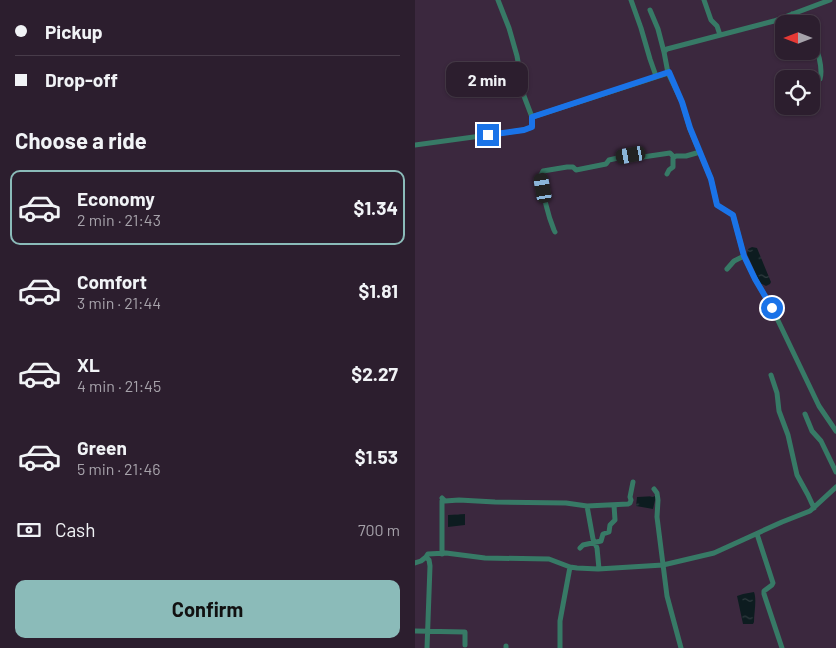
<!DOCTYPE html>
<meta charset="utf-8">
<style>
:root{--surface:#2c1e2e;--page:#382b3a;--text:#f1f3f6;--muted:#a6a2aa;--line:#483c4a;--accent:#8bbbb9}
body{margin:0;font-family:Barlow,sans-serif;background:var(--page);color:var(--text);height:100vh;display:flex;flex-direction:column;font-size:19px;white-space:nowrap}
*{box-sizing:border-box;margin:0}
p{font-size:16px;color:var(--muted)}
.icon{flex:none;width:28px;height:28px;fill:none;stroke:currentColor;stroke-width:2;stroke-linecap:round;stroke-linejoin:round}
.map{position:relative;flex:1;overflow:hidden}
.sheet{display:flex;flex-direction:column;background:var(--surface);width:415px}
.sheet>*{flex:none}
.top-card{display:grid;align-content:center;height:110px;padding:0 15px;background:var(--surface)}
.needle{width:32px;rotate:270deg}
.tools{position:absolute;left:360px;top:15px;display:grid;gap:10px}
.tools a{display:grid;place-items:center;width:45px;height:45px;border-radius:10px;background:var(--surface);box-shadow:0 1px 4px #0004,0 0 0 1px var(--line);font-size:25px}
.end{position:absolute;width:22px;height:22px;margin:-11px;border:6px solid #1a73e8;background:#fff;box-shadow:0 0 0 2px #fff}
.from{border-radius:50%}
.bubble{position:absolute;height:35px;border-radius:10px;background:var(--surface);box-shadow:0 1px 4px #0004,0 0 0 1px var(--line);font-size:16px;font-weight:700;line-height:35px;text-align:center}
.car{position:absolute;width:15px;height:30px;margin:-15px -8px;border-radius:6px;box-shadow:0 0 4px 1px #0007;background:linear-gradient(#222 24%,#8ab4d8 0 40%,#222 0 76%,#8ab4d8 0 86%,#222 0)}
.top-card b{display:flex;align-items:center;gap:18px;height:48px;font-size:19px}
.top-card b+b{border-top:1px solid var(--line)}
.top-card i{width:12px;height:12px;background:var(--text)}
ul{padding:0;list-style:none}
li{display:flex;align-items:center;gap:15px;height:75px;margin:0 10px 8px;padding:0 5px;border:2px solid transparent;border-radius:10px}
li div{flex:1}
li b{display:block;font-size:19px}
li em{font-style:normal;font-weight:700}
li.on{border-color:var(--accent)}
li>.icon{width:45px;height:45px;stroke-width:1.5}
h2{padding:0 15px;font-size:22px;line-height:60px}
.pay{display:flex;align-items:center;gap:12px;height:55px;padding:0 15px;font-size:19px}
.pay p{margin-inline-start:auto}
.cta{display:flex;gap:10px;margin-top:auto;padding:10px 15px}
.cta a{flex:1;height:58px;border-radius:10px;background:var(--accent);color:#111;font-size:20px;font-weight:700;line-height:58px;text-align:center}
main{display:flex;flex:1;min-height:0}
.map>svg:first-child{display:block}
.water{fill:url(#water-ripples)}
.lines{fill:none;stroke-linecap:round;stroke-linejoin:round}
.minor{stroke:#377a66;stroke-width:5}
.route{stroke:#1a73e8;stroke-width:6}
</style>
<main>
<section class="sheet">
<div class="top-card">
<b><i class="from"></i>Pickup</b>
<b><i></i>Drop-off</b>
</div>
<h2>Choose a ride</h2>
<ul>
<li class="on"><svg class="icon" aria-label="car" viewBox="0 0 24 24"><path d="M5 17H2v-5l4-1 3-4h7l3 4 3 1v5h-3M9 17h6M6 11h13"/><circle cx="7" cy="17" r="2"/><circle cx="17" cy="17" r="2"/></svg><div><b>Economy</b><p>2 min · 21:43</p></div><em>$1.34</em></li>
<li><svg class="icon" aria-label="car" viewBox="0 0 24 24"><path d="M5 17H2v-5l4-1 3-4h7l3 4 3 1v5h-3M9 17h6M6 11h13"/><circle cx="7" cy="17" r="2"/><circle cx="17" cy="17" r="2"/></svg><div><b>Comfort</b><p>3 min · 21:44</p></div><em>$1.81</em></li>
<li><svg class="icon" aria-label="car" viewBox="0 0 24 24"><path d="M5 17H2v-5l4-1 3-4h7l3 4 3 1v5h-3M9 17h6M6 11h13"/><circle cx="7" cy="17" r="2"/><circle cx="17" cy="17" r="2"/></svg><div><b>XL</b><p>4 min · 21:45</p></div><em>$2.27</em></li>
<li><svg class="icon" aria-label="car" viewBox="0 0 24 24"><path d="M5 17H2v-5l4-1 3-4h7l3 4 3 1v5h-3M9 17h6M6 11h13"/><circle cx="7" cy="17" r="2"/><circle cx="17" cy="17" r="2"/></svg><div><b>Green</b><p>5 min · 21:46</p></div><em>$1.53</em></li>
</ul>
<div class="pay"><svg class="icon" aria-label="cash" viewBox="0 0 24 24"><path d="M3 7h18v10H3z"/><circle cx="12" cy="12" r="2"/></svg>Cash<p>700 m</p></div>
<div class="cta"><a>Confirm</a></div>
</section>
<div class="map">
<svg width="421" height="648" viewBox="0 0 421 648">
<defs>
<pattern id="water-ripples" width="26" height="14" patternUnits="userSpaceOnUse" patternTransform="scale(1.25)"><rect width="26" height="14" fill="#0d1c20"/><path d="M2 4q2-2 4 0t4 0M15 11q2-2 4 0t4 0" fill="none" stroke="#313d41"/></pattern>
</defs>
<rect width="100%" height="100%" fill="#3b283e"/>
<!-- water -->
<path class="water" d="M337,247L342,248L356,282L355,284L351,286L345,283L332,254L333,249Z
M241,496L238,509L221,506L222,497Z
M50,514V525L33,527V515Z
M339,592C342,600 339,613 339,622L338,624H328L322,596L328,594Z"/>
<g class="lines">
<!-- minor -->
<path class="minor" d="M216,0L226,28L235,59L241,76
M289,0L296,20L302,26L305,35
M235,10L243,29L249,52
M377,14L386,24
M396,40C403,47 408,69 405,79L396,83
M253,73L249,52L252,49L359,21L415,0
M117,117L253,73L267,102L275,129L296,179L302,205L318,215L329,256L340,279L357,308L404,406L421,431
M0,145L109,130L117,127V117L109,96L102,56L94,28L83,0
M252,174L254,170L258,167V158L261,156H271L285,152
M140,232L139,230C132,213 128,194 126,175L128,171L152,167H158L161,170L191,164L194,160L216,155L221,158L255,153L259,157
M312,269L319,261L329,256
M356,375L362,393L364,411L373,435L382,475L393,495L399,508
M390,414L397,431L406,441L421,472
M239,489L242,493L243,500L242,517L252,596L266,648
M27,498L30,501L44,500L80,502L151,503L172,506L213,504L215,503L216,500L215,497L218,482
M172,506L178,539L182,548L184,569
M342,534L358,583L357,585L349,591V594L367,648
M165,548L168,545L186,541L188,534L194,532L195,525L200,520L199,505H201
M27,554V501H30
M11,557L13,554L31,553L70,558L134,559L155,567L162,568L183,569L248,565L299,553L367,522L395,511L421,487
M0,563L6,561L11,557L14,560L15,566L12,648
M0,631L50,632V645
M91,648V646
M145,648V621L155,567"/>
</g>
<g class="lines">
<!-- route -->
<path class="route" d="M73,135L109,130L117,127V117L254,72L267,102L275,128L296,179L302,205L318,215L329,256L340,279L357,308"/>
</g>
</svg>
<div class="tools">
<a><svg class="needle" viewBox="-14 -14 28 28"><path d="M0-13l5 13h-10z" fill="#e53935"/><path d="M0 13l5-13h-10z" fill="#a6a2aa"/></svg></a>
<a><svg class="icon" aria-label="locate" viewBox="0 0 24 24"><circle cx="12" cy="12" r="6"/><path d="M12 2v4M12 18v4M2 12h4M18 12h4"/></svg></a>
</div>
<i class="end from" style="left:357px;top:308px"></i>
<i class="end" style="left:73px;top:135px"></i>
<div class="bubble" style="left:31px;top:62px;width:82px">2 min</div>
<i class="car" style="left:216px;top:155px;rotate:260deg"></i>
<i class="car" style="left:128px;top:188px;rotate:350deg"></i>
</div>
</main>
